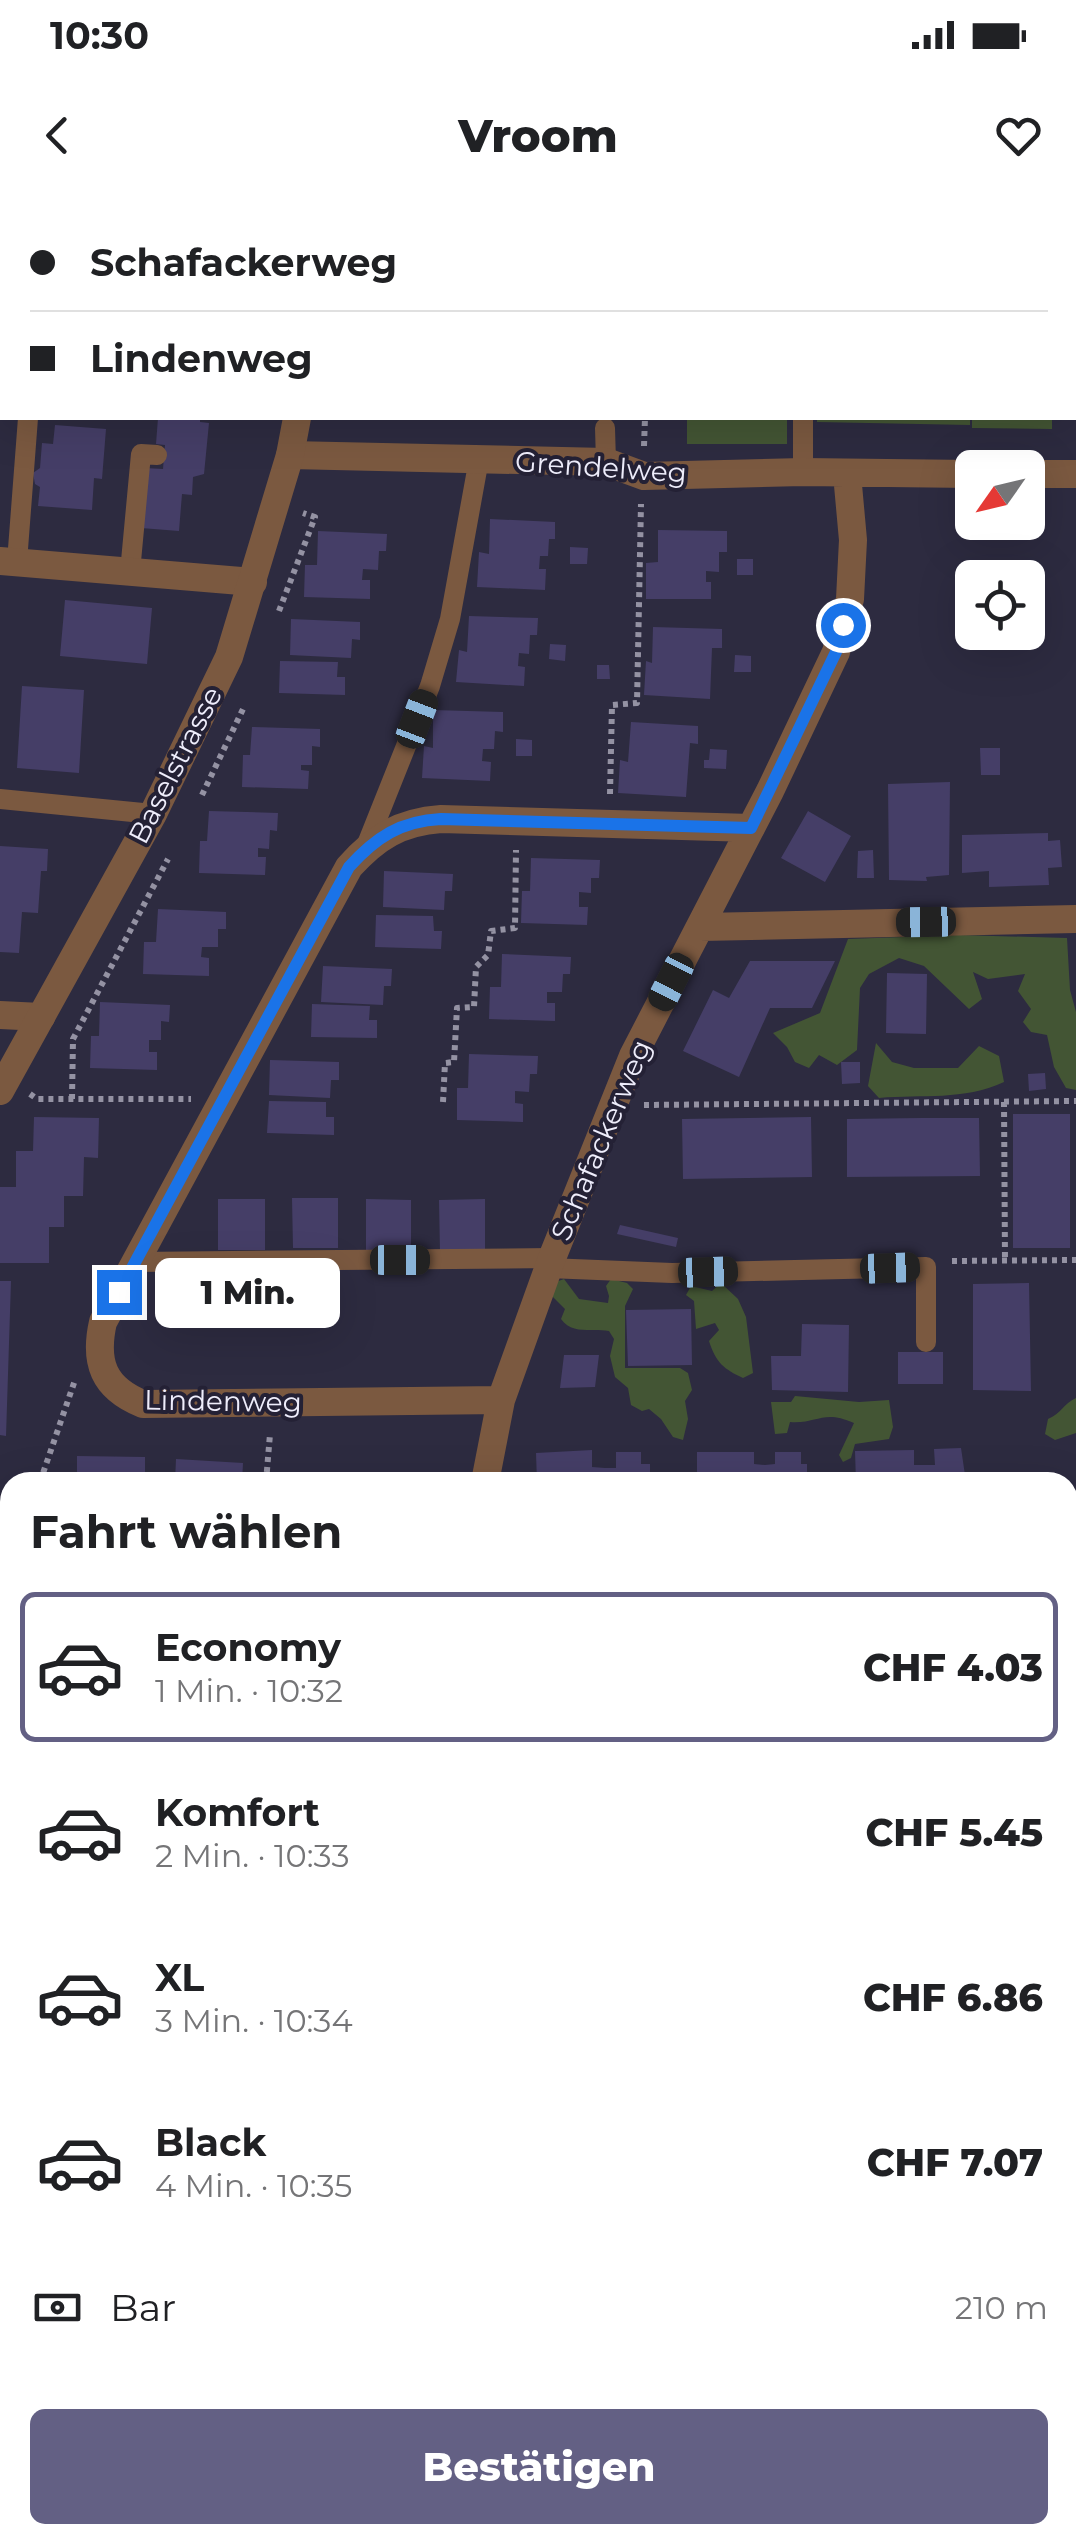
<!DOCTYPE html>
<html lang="de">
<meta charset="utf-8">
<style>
:root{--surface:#fff;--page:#f2f2f2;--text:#202124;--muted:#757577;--line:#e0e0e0;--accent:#636084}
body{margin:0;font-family:Montserrat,sans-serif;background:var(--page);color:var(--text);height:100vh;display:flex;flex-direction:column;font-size:38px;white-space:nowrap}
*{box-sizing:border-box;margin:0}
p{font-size:32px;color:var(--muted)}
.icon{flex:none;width:55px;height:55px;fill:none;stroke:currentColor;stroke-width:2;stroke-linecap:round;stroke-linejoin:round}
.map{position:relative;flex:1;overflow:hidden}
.details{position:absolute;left:0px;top:1272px;width:1078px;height:1072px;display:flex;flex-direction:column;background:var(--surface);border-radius:30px 30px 0 0;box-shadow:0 10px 40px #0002}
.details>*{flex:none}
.top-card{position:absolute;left:0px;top:0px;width:1078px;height:220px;box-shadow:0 10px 40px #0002;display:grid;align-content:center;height:220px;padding:0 30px;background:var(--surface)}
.needle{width:65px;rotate:236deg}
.tools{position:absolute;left:955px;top:250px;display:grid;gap:20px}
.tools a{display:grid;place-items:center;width:90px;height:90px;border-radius:15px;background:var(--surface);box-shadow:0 10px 40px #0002;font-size:50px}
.end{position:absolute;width:45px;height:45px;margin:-22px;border:12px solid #1a73e8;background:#fff;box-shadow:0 0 0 5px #fff}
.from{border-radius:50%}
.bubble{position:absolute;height:70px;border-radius:15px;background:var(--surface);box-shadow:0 10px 40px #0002;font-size:32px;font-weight:800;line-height:70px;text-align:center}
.car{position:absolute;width:30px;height:60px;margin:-30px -15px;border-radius:12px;box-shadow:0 0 8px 2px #0007;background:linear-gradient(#222 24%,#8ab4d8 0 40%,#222 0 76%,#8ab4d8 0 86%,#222 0)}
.top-card b{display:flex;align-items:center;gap:35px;height:95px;font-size:38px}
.top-card b+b{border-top:2px solid var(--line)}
.top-card i{width:25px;height:25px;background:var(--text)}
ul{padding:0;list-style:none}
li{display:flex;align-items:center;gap:30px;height:150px;margin:0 20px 15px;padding:0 10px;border:5px solid transparent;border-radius:15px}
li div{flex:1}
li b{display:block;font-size:38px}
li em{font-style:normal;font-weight:800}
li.on{border-color:var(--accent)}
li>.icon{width:90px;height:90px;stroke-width:1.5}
h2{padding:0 30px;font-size:45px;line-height:120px}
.pay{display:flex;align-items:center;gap:25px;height:110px;padding:0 30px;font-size:38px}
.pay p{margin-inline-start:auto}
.action{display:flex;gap:20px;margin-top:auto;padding:20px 30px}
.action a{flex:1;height:115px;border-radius:15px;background:var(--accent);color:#fff;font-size:40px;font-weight:800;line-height:115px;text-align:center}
.status{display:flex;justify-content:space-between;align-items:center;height:70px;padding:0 50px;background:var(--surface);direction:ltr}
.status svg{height:28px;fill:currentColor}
header{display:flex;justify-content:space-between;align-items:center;height:130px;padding:0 30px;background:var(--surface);font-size:45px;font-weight:800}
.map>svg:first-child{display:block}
.green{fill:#435534}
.building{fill:#453e67}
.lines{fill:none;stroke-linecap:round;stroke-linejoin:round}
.path{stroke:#9492a3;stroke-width:6;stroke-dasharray:5 5;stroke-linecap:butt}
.service{stroke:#7b5940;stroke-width:20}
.minor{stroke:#7b5940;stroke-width:28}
.tertiary{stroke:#7b5940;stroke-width:28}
.route{stroke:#1a73e8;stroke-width:12}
.labels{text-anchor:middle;stroke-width:8;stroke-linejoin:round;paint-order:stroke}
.street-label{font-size:28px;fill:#eeedfb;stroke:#242135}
</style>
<div class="status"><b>10:30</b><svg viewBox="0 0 49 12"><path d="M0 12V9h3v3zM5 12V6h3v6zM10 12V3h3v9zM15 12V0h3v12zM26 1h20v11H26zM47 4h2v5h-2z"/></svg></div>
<header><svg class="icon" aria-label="back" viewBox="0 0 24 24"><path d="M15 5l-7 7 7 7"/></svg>Vroom<svg class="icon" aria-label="heart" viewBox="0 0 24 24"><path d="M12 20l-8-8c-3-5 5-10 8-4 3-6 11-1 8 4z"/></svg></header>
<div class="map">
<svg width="1076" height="2344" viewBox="0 0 1076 2344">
<rect width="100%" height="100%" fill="#2d2b40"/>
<!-- green -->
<path class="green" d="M687,218H787V244H687Z
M817,218H970V225L817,222Z
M972,218H1052V229L972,228Z
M959,735L1067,738L1070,790L1076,812V890L1066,888L1054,867L1047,835L1031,832L1023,822L1031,809L1018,791L1025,774L988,779L973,772L982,799L969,809L924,766L899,758L869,774L860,788L857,850L837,865L819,855L809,868L795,862L787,847L773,833L820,813L848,739Z
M876,843L892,862L914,868H958L979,846L999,856L1004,882C963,901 923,894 879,898L868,886Z
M564,1079L579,1099L608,1103L609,1096L606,1086L611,1079L627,1083L633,1089L625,1106V1168H680L688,1173L692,1190L685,1201L688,1219L683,1240L673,1237L661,1219L649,1209L642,1211L631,1205L628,1188L615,1177L610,1156L614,1139L609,1131C592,1128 572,1135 561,1119L565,1109L550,1094L553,1083Z
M721,1083L738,1099L746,1117L753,1173L743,1178C724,1169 716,1163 709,1141L719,1130L715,1123L696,1129L694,1101L686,1095L691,1086L712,1091Z
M795,1196L859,1202L889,1200L893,1227L889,1239L855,1244L851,1258L843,1262L839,1255L854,1223C823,1209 818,1224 790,1222L787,1233L775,1234L771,1202H791Z
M1076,1198V1233L1055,1240L1045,1234L1048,1219C1061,1214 1064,1203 1076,1198Z
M1068,1290L1076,1297V1345L1068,1340Z
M1068,1380H1076V1441L1068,1443V1410L1071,1407L1068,1402Z
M1076,1480V2344H1021V2335H1068V1503Z"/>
<!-- building -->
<path class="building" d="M158,218H200V222L209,223L204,274L193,277L192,295L182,294L179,331L141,328L145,268L163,269L165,245L156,244Z
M55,225L106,229L102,279L94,278L92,310L38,306L40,287L35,284L33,273L40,268L42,243L53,244Z
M490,319L555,322V339H549L548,356H540L539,369H546L545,390L477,387L479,352L489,354Z
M658,330L727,331V352H719V372L706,371V382H711V399H646V363L658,362Z
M318,331L387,334L386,351H379L378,370L363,369L362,380H370V399L304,397L305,365H317Z
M570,347L588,348L587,364H570Z
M737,359H753V375H737Z
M65,400L152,408L147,464L60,456Z
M469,416L538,418L537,435H530L529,454L519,453L518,466L525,467L524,486L456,482L459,450L467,452Z
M291,419L360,422V440L352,439L351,458L290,455Z
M653,427L722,429V448H712L710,499L644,495L646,461L652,463Z
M550,444L566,445L565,461L549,459Z
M735,455L751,456V472H734Z
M280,461L338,462L337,477H345V495L279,493Z
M597,465H609L610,479H597Z
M22,486L84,490L79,573L17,568Z
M433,510L503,512V532L495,531L494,549H483L482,561L491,562L490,581L422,578L424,546L433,548Z
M631,522L698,526V544L690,543L686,597L618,593L620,560L628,562Z
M252,527L320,529V547L312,546V565H301V570L309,571L308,589L242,587L243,555H250Z
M516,539L532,540V556H516Z
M980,548H1000V575H981Z
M710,549L727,550L726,569L704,568V560H709Z
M950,582L949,675L926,677L927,681L889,680L888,584Z
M209,611L278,613L277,631L270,630L269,649L258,648V657H266L265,675L199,673L200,641H207Z
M808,611L851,636L825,682L781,658Z
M1048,633V641L1060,640L1062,667L1048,668L1049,685L989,687V671L962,673V635Z
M0,646L48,649L47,671H41L38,713L22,712L19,753L0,752Z
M873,650L874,678H857L858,651Z
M531,658L600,660L599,678H591V693L579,692V707H588L587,725L521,723L522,691H530Z
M384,671L453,674L452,691H445L444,710L383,707Z
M158,709L226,712V729H218V747H202L201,757L209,758V776L143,774L144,742H156Z
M376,715L433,716L434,731H442L441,749L375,747Z
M502,754L571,757L570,774H563L562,792H547V803H555V821L489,819L490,787H501Z
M750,761H835L812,808H770L739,877L683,851L713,790L729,798Z
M323,766L392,769L391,786H384L383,805L321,802Z
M887,773L927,774L926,834L886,833Z
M100,802L170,805L169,822L161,821V840H149V852H157V870L90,868L91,836H99Z
M312,804L370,806L369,820H377V838L311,837Z
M469,854L538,856L537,874H530L529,892L515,891V903L523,904V922L457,920V888H468Z
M270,860L339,862V880H331L330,898L269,895Z
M841,862H860V883L842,884Z
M1045,873L1046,889L1029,891L1028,874Z
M269,901L326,902V917H334V935L267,933Z
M1013,914H1070V1048H1013Z
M34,917L99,918L98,958L84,957L83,996H64V1027H49V1063H0V987H16V951H33Z
M811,917L812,977L683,979L682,919Z
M921,918H979L980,976L847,977V919Z
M292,998H338V1048H293Z
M218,999H265V1050H218Z
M366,999L411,1000V1050H366Z
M485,999V1051L440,1052L439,1000Z
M620,1025L678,1038L676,1047L617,1034Z
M0,1081H11L6,1236L0,1235Z
M1029,1083L1031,1191L973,1190V1084Z
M691,1109L692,1165L628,1166L626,1110Z
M802,1124L849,1125L848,1192L772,1190L771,1156H801Z
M898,1152H943V1184H898Z
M564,1155H599L595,1187L560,1188Z
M961,1248L966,1282H856L855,1251L914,1250V1265H935L934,1249Z
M592,1250V1267L605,1268H616V1252H641V1264H650V1282H537L536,1253Z
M697,1252H754V1264L765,1265L775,1264V1252H801V1264H807V1282H697Z
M77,1256L145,1257V1282H77Z
M176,1259L243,1263L242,1282H175Z
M4,1904L10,1917V1975L0,1980V1906Z
M10,2000V2030L0,2034V2005Z
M10,2041V2086L0,2062V2045Z
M281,2335H300L304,2344H283Z
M323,2335H344L347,2344H326Z
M367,2335H386L387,2340L403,2341V2344H369Z
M539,2335H592L593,2344H539Z
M263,2336L264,2344H241L240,2338Z"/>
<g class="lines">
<!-- path -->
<path class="path" d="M619,0L621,2
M644,246L645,218
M279,411L315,317L303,313
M610,594L612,505L637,503L641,304
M202,595L244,507
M30,894L37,899H191
M72,899L73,839L168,659
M443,902L445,863L454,862L457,808L474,807L476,767L488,755L491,731L515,728L516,650
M1004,902L1005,1061
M644,905L1076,901
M952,1061L1076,1060
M40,1282L75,1180
M266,1282L270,1234
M1068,1326H1076
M0,1358L10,1357
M1076,1821L1071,1853L1076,1875
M1068,2064L1076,2025
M98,2335V2344
M229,2335L230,2344
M652,2335L653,2344
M115,2344V2339L122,2335
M909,2344L910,2335
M1042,2344L1044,2335"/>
<!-- service -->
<path class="service" d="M123,2V0
M803,218V272
M605,228L606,262
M17,362L28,218
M130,372L141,254L157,255
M0,599L153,614
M365,649L430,486L450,419L479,259
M135,1062L552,1058
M548,1068L672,1073L926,1067V1142"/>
<!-- minor -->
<path class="minor" d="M290,255L606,262L644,276L803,272L972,274
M1028,274H1076
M0,361L253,382
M700,727L1076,719
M0,815L41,817
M501,1200L143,1204C103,1188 94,1162 103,1122L349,667C376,637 400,622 441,619L751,628
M485,1282L501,1200L552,1058L633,856L770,591L836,452L850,399L853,340L847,274
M1068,1503L1076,1480
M0,1536L10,1517
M0,1642L10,1694
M493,2335L504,2344
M1005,2344L1006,2335"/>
<!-- tertiary -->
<path class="tertiary" d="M335,2V0
M0,891L153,614L229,457L290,255L297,218
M0,2192L10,2215
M51,2344L52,2335"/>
</g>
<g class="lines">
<!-- route -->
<path class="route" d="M119,1092L349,667C376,637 401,621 441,619L751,628L836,452L843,425"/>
</g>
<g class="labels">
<!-- street labels -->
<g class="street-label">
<text transform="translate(601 267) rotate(4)" y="10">Grendelweg</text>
<text transform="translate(175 565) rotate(-63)" y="10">Baselstrasse</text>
<text transform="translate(601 940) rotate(-67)" y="10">Schafackerweg</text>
<text transform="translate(223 1201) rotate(1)" y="10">Lindenweg</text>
</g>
</g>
</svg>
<div class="tools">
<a><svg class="needle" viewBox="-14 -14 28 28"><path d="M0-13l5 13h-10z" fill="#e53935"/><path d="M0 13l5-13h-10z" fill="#757577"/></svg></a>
<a><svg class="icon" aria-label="locate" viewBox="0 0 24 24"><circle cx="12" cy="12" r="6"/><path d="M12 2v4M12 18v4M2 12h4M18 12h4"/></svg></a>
</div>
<i class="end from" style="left:843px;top:425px"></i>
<i class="end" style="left:119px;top:1092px"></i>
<div class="bubble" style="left:155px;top:1058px;width:185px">1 Min.</div>
<i class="car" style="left:417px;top:519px;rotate:21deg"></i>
<i class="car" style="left:926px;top:722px;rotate:269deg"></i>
<i class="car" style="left:671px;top:782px;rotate:207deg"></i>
<i class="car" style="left:400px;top:1060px;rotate:90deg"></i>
<i class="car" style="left:890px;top:1068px;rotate:88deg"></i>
<i class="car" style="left:708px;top:1072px;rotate:88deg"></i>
<div class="top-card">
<b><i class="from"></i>Schafackerweg</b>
<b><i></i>Lindenweg</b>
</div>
<section class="details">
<h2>Fahrt wählen</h2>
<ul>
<li class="on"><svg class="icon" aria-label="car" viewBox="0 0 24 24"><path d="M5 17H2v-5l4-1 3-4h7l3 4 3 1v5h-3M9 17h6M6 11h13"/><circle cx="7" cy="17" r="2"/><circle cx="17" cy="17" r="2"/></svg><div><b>Economy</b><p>1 Min. · 10:32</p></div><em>CHF 4.03</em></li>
<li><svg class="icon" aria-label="car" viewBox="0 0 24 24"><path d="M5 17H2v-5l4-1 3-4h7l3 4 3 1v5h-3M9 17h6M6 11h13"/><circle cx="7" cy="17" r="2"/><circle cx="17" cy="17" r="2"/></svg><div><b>Komfort</b><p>2 Min. · 10:33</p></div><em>CHF 5.45</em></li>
<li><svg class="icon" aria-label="car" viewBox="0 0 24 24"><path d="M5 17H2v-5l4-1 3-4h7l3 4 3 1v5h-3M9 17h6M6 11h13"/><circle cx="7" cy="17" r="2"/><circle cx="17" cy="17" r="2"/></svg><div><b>XL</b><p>3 Min. · 10:34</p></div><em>CHF 6.86</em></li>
<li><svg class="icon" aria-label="car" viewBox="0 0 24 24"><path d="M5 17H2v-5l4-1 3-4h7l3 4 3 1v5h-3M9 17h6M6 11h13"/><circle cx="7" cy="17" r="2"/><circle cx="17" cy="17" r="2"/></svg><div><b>Black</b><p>4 Min. · 10:35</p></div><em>CHF 7.07</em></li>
</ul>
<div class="pay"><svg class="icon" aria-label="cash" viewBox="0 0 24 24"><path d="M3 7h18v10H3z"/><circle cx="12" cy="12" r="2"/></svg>Bar<p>210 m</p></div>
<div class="action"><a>Bestätigen</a></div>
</section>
</div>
